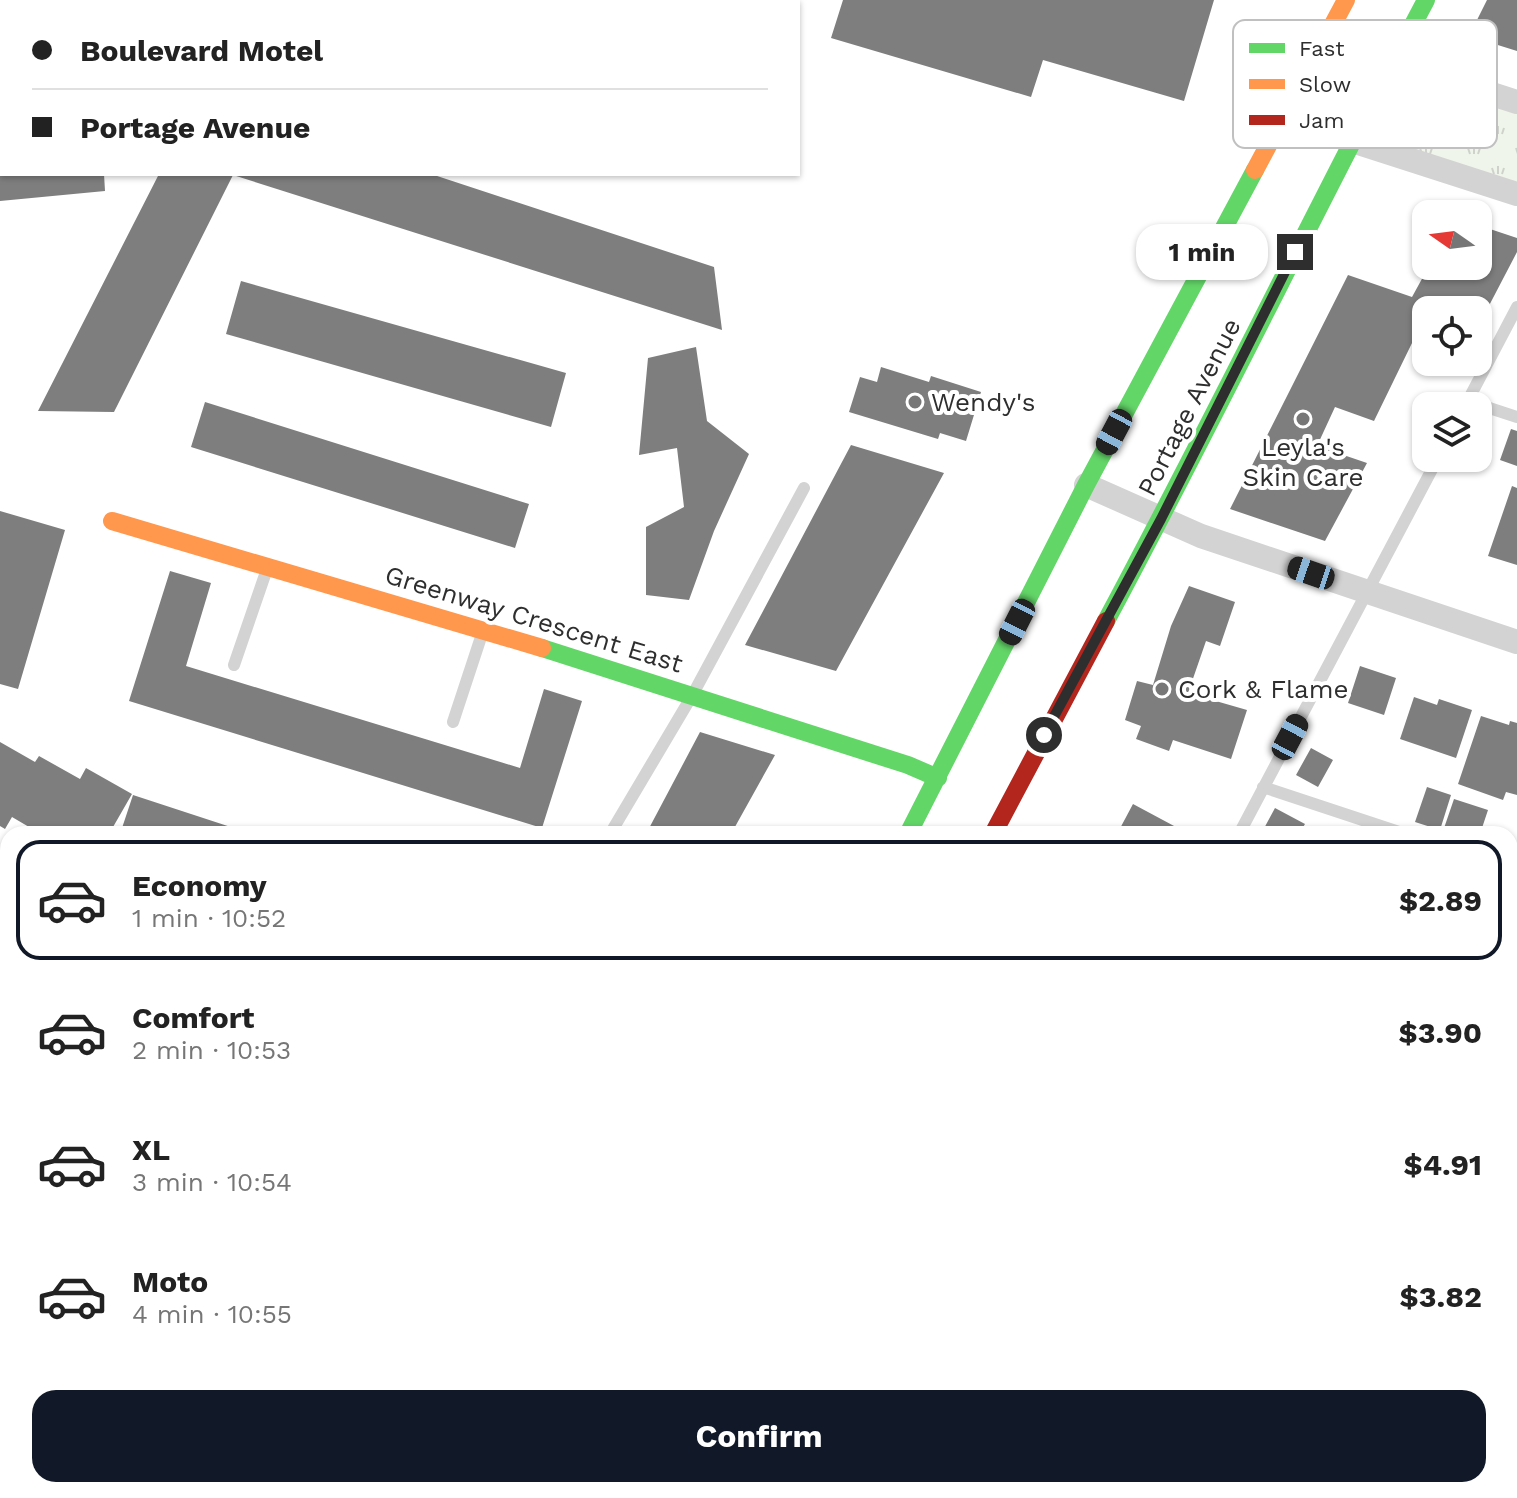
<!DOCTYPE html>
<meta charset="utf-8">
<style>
:root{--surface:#fff;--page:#f2f2f2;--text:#222;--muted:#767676;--line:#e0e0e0;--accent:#111827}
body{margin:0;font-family:"Work Sans",sans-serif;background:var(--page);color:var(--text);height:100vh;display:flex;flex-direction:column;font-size:30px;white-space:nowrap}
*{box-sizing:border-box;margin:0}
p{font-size:26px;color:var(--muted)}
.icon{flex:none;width:44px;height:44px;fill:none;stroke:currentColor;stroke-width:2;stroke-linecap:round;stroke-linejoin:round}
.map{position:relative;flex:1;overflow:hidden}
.details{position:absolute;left:0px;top:826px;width:1518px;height:672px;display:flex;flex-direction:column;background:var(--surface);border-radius:24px 24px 0 0;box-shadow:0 2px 6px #0004}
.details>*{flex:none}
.guide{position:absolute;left:0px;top:0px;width:800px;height:176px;box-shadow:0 2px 6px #0004;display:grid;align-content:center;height:176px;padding:0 32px;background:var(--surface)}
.needle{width:52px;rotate:284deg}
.buttons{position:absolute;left:1412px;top:200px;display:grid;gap:16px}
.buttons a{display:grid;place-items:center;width:80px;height:80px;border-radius:16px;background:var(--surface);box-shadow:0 2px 6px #0004;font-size:40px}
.end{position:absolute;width:36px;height:36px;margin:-18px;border:10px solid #2e2e2e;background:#fff;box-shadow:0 0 0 4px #fff}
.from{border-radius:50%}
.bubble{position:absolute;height:56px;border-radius:24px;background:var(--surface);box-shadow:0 2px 6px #0004;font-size:26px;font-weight:700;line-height:56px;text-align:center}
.car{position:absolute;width:24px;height:48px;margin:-24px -12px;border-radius:10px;box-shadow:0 0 6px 2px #0007;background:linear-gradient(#222 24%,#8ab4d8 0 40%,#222 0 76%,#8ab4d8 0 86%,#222 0)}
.guide b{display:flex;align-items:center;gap:28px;height:76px;font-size:30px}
.guide b+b{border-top:2px solid var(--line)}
.guide i{width:20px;height:20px;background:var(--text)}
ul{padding:14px 0 0;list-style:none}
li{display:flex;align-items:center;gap:24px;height:120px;margin:0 16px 12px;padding:0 16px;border:4px solid transparent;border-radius:24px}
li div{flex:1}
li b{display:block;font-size:30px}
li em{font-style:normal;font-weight:700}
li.active{border-color:var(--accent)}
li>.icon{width:72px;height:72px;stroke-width:1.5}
.cta{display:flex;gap:16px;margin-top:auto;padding:16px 32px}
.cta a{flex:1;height:92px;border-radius:24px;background:var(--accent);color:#fff;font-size:32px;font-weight:700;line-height:92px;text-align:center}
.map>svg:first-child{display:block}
.grass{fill:url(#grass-tufts)}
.green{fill:#f0f5ec}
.building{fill:#7e7e7e}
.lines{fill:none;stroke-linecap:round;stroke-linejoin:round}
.path{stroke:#d3d3d3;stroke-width:5;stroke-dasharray:4 4;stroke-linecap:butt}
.lane{stroke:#d3d3d3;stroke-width:12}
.street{stroke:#d3d3d3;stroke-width:24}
.fast{stroke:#63d668;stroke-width:18}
.slow{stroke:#ff974d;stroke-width:18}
.jam{stroke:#b3261e;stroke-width:18}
.route{stroke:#2e2e2e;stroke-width:10}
.poi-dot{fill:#777;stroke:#fff;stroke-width:3}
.labels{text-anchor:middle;stroke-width:8;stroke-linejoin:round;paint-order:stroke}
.poi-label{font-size:26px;fill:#2e2e2e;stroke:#fff;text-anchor:start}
.street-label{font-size:26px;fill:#2e2e2e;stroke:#fff}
.key{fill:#fff;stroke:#c0c0c0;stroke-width:2}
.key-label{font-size:22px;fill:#2e2e2e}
</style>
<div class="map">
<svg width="1517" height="1498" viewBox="0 0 1517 1498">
<defs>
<pattern id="grass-tufts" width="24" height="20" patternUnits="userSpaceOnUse" patternTransform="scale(2)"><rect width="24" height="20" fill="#f0f5ec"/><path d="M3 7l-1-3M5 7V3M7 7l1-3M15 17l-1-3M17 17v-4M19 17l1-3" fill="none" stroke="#ced2cb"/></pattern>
</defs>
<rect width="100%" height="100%" fill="#fff"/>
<!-- grass -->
<path class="grass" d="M1392,61L1517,102V194L1351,141Z"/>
<!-- green -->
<path class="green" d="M0,0H265L2,2L0,90Z"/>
<!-- building -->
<path class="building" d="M843,0H1214L1184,101L1043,60L1031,97L831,38Z
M1487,0H1517V51L1469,36Z
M0,174H104L105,191L0,201Z
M159,174H431L714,267L722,330L233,175L114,412L38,411Z
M1478,225L1517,238V252L1481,321L1478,319V310H1450L1431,304L1374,421L1335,407L1317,446L1367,463L1325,541L1230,509L1348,275L1412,297L1429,266H1478Z
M241,281L566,373L551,427L226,334Z
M696,347L707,421L749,454L714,531L689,600L646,595V527L684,507L677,448L639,455L648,358Z
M881,367L929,382L931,376L981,392L966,441L940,433L938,439L849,412L860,377L877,382Z
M205,402L529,504L515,548L191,447Z
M1511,429L1517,431V466L1500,460Z
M851,445L944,473L836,671L745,645Z
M1512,486L1517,488V565L1488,556Z
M0,511L65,530L18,689L0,684Z
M170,571L211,583L186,666L520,768L544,689L582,701L542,828L129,701Z
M1189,586L1235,602L1220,646L1206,641L1188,693L1247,710L1231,759L1173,740L1169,751L1136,739L1141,726L1125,720L1137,681L1153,685L1171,626Z
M1360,666L1396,678L1384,715L1348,703Z
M1414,697L1437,705L1439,699L1472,710L1456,758L1400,739Z
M1481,716L1509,725L1510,721L1517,723V795L1506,792L1503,800L1458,784Z
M700,732L775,755L731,834H646Z
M0,742L35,762L39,756L80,779L86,768L132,794L109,834H72L61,828L58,834H41L12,817L5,829L0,826Z
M1311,748L1333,760L1318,787L1296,775Z
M1427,787L1451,795L1440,830L1415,822Z
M133,795L249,833V834H120Z
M1454,799L1488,810L1480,834H1442Z
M1133,804L1189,834H1117Z
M1275,808L1305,824L1299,834H1261Z
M0,939L8,944V1020L0,1015Z
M1510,1191L1517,1193V1231L1515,1238L1510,1236Z
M1510,1399L1517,1401V1452L1514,1461L1510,1460Z
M781,1490H866L864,1498H778Z
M933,1490H1094L1091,1498H931Z"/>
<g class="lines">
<!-- path -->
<path class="path" d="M0,851L8,854
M0,905L8,907
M0,1142L8,1145"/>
<!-- lane -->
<path class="lane" d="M1468,401L1517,417
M1465,406L1517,307
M234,665L267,569
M453,722L482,634
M1263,787L1405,834
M610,834L693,694L804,488
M1239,834L1438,458
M1510,869L1517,871
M1125,1498L1128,1490"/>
<!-- street -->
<path class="street" d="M1325,40L1517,102
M1281,118L1517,194
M1086,485L1201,536L1517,642
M0,1084L8,1086
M1510,1102L1517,1104
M1333,1490L1358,1498"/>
<!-- fast -->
<path class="fast" d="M1106,621C1216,416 1317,206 1426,0
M542,648L908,765L938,778
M908,834L1086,485L1255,170
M556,1498L560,1490"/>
<!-- slow -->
<path class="slow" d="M1255,170L1346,0
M112,521L542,648
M647,1498L651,1490"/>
<!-- jam -->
<path class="jam" d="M993,834L1106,621"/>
</g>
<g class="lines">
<!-- route -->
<path class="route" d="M1044,735L1161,519L1295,252"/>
</g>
<!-- markers -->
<g class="poi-dot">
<circle cx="915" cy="402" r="8"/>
<circle cx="1303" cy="419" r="8"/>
<circle cx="1162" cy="689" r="8"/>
</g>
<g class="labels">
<!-- poi labels -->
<g class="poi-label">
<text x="931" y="411">Wendy's</text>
<text x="1303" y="456" text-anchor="middle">Leyla's<tspan x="1303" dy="30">Skin Care</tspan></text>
<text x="1178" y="698">Cork &amp; Flame</text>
</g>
<!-- street labels -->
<g class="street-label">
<text transform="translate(1189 407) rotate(-63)" y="9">Portage Avenue</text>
<text transform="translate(534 619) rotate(17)" y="9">Greenway Crescent East</text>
</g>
</g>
<!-- legend -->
<rect x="1233" y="20" width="264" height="128" rx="12" class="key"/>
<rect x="1249" y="43" width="36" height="10" fill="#63d668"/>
<rect x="1249" y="79" width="36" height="10" fill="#ff974d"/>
<rect x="1249" y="115" width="36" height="10" fill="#b3261e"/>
<g class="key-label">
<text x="1299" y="56">Fast</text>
<text x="1299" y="92">Slow</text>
<text x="1299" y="128">Jam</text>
</g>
</svg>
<div class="buttons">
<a><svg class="needle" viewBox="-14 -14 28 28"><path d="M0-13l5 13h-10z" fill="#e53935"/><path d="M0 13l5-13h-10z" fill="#767676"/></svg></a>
<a><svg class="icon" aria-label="locate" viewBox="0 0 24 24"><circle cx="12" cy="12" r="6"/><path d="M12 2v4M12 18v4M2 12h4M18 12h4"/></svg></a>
<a><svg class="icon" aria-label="layers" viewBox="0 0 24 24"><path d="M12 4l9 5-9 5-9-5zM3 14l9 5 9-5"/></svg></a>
</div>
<i class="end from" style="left:1044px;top:735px"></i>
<i class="end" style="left:1295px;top:252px"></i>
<div class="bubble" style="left:1136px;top:224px;width:132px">1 min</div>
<i class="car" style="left:1114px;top:432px;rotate:208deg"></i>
<i class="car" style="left:1311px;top:573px;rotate:289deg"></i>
<i class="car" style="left:1017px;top:622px;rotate:207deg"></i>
<i class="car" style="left:1290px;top:737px;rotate:28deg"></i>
<div class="guide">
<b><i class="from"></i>Boulevard Motel</b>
<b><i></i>Portage Avenue</b>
</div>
<section class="details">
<ul>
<li class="active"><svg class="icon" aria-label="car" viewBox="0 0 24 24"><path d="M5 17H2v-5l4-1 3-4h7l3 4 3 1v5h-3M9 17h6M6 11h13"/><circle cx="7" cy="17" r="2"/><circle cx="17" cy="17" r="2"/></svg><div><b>Economy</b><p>1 min · 10:52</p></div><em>$2.89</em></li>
<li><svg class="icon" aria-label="car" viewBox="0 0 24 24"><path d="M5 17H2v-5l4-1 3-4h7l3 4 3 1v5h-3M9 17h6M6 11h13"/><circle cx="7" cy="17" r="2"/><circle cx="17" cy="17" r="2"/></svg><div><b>Comfort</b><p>2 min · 10:53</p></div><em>$3.90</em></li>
<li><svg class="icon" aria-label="car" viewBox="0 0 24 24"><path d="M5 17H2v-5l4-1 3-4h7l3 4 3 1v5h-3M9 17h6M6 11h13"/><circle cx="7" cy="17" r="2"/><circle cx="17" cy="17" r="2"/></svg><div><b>XL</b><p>3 min · 10:54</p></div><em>$4.91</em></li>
<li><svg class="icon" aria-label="car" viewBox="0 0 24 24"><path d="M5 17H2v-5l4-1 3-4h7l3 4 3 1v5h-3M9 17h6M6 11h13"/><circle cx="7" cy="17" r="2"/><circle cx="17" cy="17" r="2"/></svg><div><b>Moto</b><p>4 min · 10:55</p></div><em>$3.82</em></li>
</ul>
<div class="cta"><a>Confirm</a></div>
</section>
</div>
